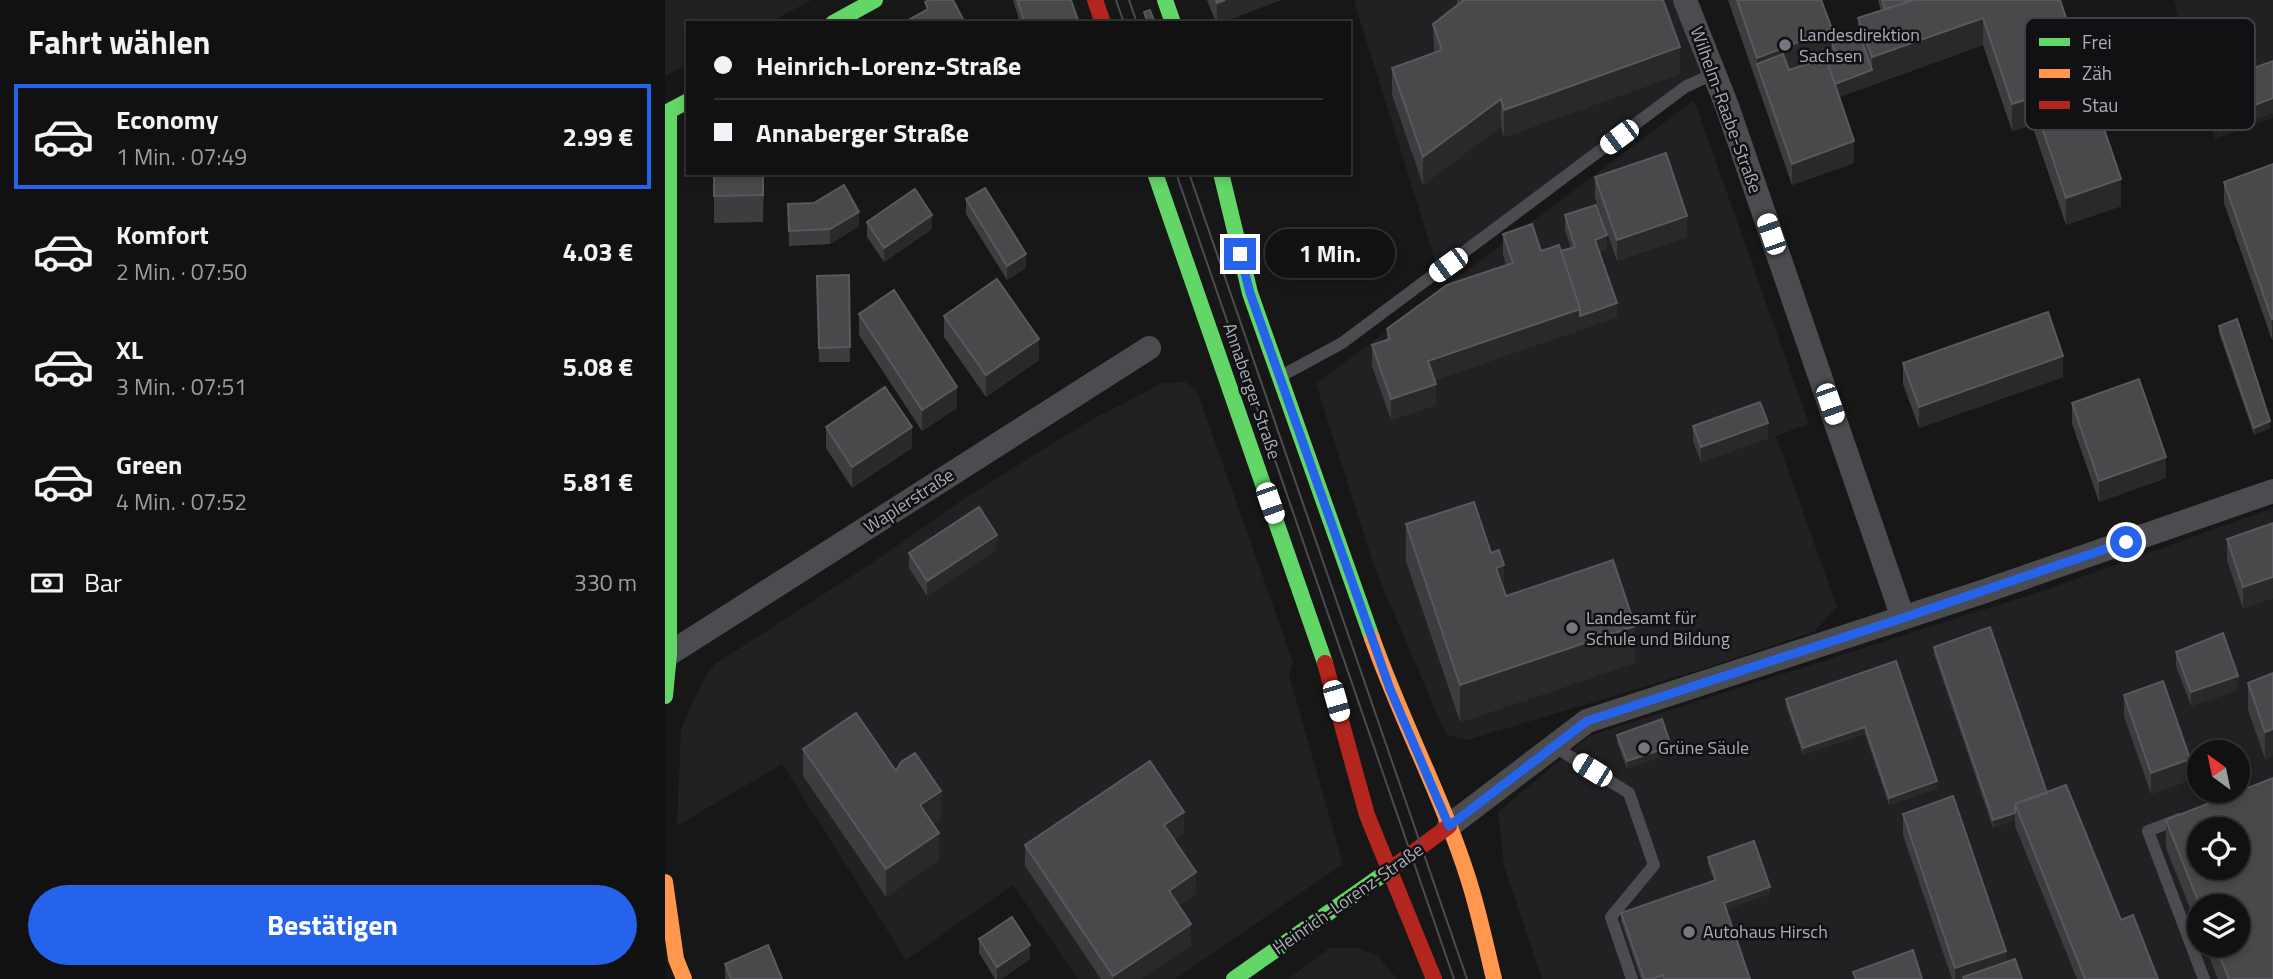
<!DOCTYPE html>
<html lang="de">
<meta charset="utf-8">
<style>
:root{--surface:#111;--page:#1a1a1a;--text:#f1f3f6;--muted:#9c9d9f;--line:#303131;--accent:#2563eb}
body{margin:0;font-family:"Titillium Web",sans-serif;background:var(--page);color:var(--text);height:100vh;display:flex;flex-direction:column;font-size:26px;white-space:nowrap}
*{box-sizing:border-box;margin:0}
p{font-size:23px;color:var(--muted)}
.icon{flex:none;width:38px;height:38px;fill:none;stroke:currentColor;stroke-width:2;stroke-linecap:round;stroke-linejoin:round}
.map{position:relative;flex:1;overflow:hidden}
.panel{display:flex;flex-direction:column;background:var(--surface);width:665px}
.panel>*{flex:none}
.banner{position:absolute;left:21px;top:21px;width:665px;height:154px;border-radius:0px;box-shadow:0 4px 10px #0003,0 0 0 2px var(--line);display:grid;align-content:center;height:154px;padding:0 28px;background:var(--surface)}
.needle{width:46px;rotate:327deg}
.tools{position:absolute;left:1522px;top:740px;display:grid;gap:14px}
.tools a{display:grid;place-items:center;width:63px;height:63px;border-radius:50%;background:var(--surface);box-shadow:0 4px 10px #0003,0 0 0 2px var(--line);font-size:35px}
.end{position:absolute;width:32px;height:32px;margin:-16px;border:9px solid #2563eb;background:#fff;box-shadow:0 0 0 4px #fff}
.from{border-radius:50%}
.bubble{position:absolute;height:49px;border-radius:24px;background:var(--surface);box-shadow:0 4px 10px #0003,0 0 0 2px var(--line);font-size:23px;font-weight:700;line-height:49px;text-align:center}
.car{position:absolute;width:21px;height:42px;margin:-21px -10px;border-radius:9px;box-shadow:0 0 5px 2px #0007;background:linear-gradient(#fff 24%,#345 0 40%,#fff 0 76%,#345 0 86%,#fff 0)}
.banner b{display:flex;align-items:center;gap:24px;height:66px;font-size:26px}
.banner b+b{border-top:2px solid var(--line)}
.banner i{width:18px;height:18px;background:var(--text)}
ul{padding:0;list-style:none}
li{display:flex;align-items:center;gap:21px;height:105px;margin:0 14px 10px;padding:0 14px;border:4px solid transparent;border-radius:0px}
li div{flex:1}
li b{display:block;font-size:26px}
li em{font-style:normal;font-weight:700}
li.current{border-color:var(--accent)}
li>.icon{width:63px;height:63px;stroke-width:1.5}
h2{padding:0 28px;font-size:32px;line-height:84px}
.pay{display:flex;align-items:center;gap:18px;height:77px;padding:0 28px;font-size:26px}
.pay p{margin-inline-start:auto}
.primary-button{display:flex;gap:14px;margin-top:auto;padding:14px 28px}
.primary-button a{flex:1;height:80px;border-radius:42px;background:var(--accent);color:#fff;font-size:28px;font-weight:700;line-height:80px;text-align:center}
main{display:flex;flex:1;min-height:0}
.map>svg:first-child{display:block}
.built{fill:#212123;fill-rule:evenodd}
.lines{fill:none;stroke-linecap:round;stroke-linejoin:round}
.lane{stroke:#4b4c50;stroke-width:12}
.street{stroke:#4b4c50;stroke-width:24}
.fast{stroke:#63d668;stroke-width:16}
.slow{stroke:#ff974d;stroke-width:16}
.jam{stroke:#b3261e;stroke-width:16}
.tram{stroke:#4b4c4f;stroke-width:2}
.wall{fill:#3d3d3f;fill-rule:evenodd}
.shaded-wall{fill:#29292a}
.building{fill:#49494c;stroke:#58595d;stroke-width:2;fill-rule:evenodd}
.route{stroke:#2563eb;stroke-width:9}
.poi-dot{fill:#757880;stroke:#111113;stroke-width:2.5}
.labels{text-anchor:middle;stroke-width:5;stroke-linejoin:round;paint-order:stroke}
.poi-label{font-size:18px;fill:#a8adb8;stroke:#111113;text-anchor:start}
.street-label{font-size:18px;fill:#a8adb8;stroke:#111113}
.key{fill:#111113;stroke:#3e4045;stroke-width:2}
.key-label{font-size:19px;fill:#a8adb8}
</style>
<main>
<section class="panel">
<h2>Fahrt wählen</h2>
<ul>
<li class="current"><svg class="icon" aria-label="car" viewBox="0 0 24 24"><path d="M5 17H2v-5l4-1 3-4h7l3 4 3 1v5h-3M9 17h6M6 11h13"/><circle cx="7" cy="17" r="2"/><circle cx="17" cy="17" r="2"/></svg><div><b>Economy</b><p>1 Min. · 07:49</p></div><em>2.99 €</em></li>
<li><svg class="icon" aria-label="car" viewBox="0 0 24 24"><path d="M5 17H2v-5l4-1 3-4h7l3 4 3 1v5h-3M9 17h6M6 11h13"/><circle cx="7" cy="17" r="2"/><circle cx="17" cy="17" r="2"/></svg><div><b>Komfort</b><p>2 Min. · 07:50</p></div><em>4.03 €</em></li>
<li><svg class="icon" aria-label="car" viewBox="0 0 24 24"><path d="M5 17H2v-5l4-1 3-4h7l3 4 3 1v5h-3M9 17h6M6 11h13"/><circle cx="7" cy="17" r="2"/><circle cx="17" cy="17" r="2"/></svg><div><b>XL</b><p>3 Min. · 07:51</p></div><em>5.08 €</em></li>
<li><svg class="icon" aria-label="car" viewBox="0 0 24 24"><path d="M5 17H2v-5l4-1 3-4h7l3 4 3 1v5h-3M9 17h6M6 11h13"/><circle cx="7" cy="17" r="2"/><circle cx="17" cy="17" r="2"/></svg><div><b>Green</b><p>4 Min. · 07:52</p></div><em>5.81 €</em></li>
</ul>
<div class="pay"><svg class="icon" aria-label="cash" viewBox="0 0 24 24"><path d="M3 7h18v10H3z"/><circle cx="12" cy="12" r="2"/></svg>Bar<p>330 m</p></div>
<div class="primary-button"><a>Bestätigen</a></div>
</section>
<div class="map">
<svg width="1608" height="979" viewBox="0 0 1608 979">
<rect width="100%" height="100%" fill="#171717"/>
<!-- built -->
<path class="built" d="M0,0H147L103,23H23V64L0,76Z
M692,0H1009L1037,72L773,270L689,1Z
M1509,0H1608V118L1550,139L1528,80Z
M1029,100L1144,424L1111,436L1172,607L1150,631L1044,667L803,740L781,735L710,569L651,384Z
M520,382L532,391L628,662L624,675L678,864L510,979H413L348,885L241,960L117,764L12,826L16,729L37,682L50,664L207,563L303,496L426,420L498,383Z
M1608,508V979H877L839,866L833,812L924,736L1386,588ZM1535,752H1573V791H1535ZM1535,830H1573V868H1535ZM1535,906H1573V945H1535Z
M665,948H692L712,955L732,979H623Z"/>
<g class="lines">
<!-- lane -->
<path class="lane" d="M618,375L677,343L1020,87L1050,73
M890,747L964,793L989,865L946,917L967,979
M1514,819L1483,831L1539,979"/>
<!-- street -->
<path class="street" d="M1020,0L1062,106L1238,618
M4,654L484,348
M784,826L922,721L1317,592L1608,491"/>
<!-- fast -->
<path class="fast" d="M500,0L508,23
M168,23L210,0
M490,173L660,663
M556,173L585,293L707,638
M0,696L4,654V111L23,101
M569,979L723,871"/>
<!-- slow -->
<path class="slow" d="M707,638C736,720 778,798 804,881C814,913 821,946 829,979
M0,882L11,959L19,979"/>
<!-- jam -->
<path class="jam" d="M430,0L438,23
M660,663L702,815L769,979
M723,871L784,826"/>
<!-- tram -->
<path class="tram" d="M451,0L459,23
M464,0L472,23
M511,173L789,979
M524,173L802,979"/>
</g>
<!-- wall -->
<path class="wall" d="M348,0H406L413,23H355Z
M542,0H615L556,23H551Z
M792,0H998L1015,74L839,137L836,126L758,185L727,95V68L769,53L768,24L792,5Z
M1063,0H1156L1167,42L1193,31V18L1216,11L1213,0H1395L1456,206L1401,225L1367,125L1347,131L1318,45L1174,97L1189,163L1127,185ZM1167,56L1168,62L1163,64L1162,58Z
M1608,61L1554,133L1542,99V85Z
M1608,164V340H1607L1559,203V182Z
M99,173L98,222L49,223V196Z
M930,177L1022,237L952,261L930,198Z
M301,199L361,268L342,280L301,214Z
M123,204L194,226L165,244L124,246Z
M900,215L942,250L935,252L952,317L770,380L771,405L726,420L707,366V345L722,340V329L841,265L838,255V234L876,251H896L906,248L900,230Z
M202,222L267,229L219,262L202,237Z
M184,275L185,362H154L152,276Z
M194,314L292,408L257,431L194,335Z
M279,316L374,360L321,397L279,337Z
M1554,326L1605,428L1589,435L1554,333Z
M1238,363L1398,377L1254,428L1238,384Z
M1407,403L1501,478L1434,502L1407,424Z
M1028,426L1103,438L1036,462L1028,441Z
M161,427L247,448L187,488L161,448Z
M1608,523V598L1578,608L1562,560V539Z
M741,524L839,591L841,596L970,663L795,722L741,561Z
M332,549L262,596L244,568V553Z
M1269,647L1382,793L1456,920L1493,979H1412L1350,826V820L1328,828L1269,654Z
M1511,652L1573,690L1526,706L1511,666Z
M1231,661L1272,789L1224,805L1200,734L1138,755L1121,706V699Z
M1608,673V756L1600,759L1583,710V683Z
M1459,695L1525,780L1486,794L1459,716Z
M952,735L1006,753L962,769L952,742Z
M138,749L276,818L268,824L274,860L221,897L138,776Z
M1238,814L1341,962L1357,979H1287L1238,835Z
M1501,820L1608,979H1553L1539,945H1573L1535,906V933L1501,848Z
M519,833L509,840L531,894L514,905L526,945L475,979H436L360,866V845Z
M1043,857L1105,894L1061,909L1085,979H976L956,921V913L1049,881L1043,864Z
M314,939L365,959L336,979H330L314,953Z
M60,964L117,979H60Z"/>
<!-- shaded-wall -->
<path class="shaded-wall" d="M560,0H615L556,23H552V3Z
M1318,18V45L1169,99V84L1207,70V57Z
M1167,29V56L1099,83L1092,64V85V58Z
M1015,47V74L839,137V110Z
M1367,98V125L1347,131V104Z
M1608,98V113L1554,133V119Z
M836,99V126L758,185V157Z
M1189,141V163L1127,185V164Z
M1456,179V206L1401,225V198Z
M194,212V226L165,244V229Z
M267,215V229L219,262V248Z
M1022,216V237L952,261V240Z
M942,235V250L930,254V240Z
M361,254V268L342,280V266Z
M952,303V317L763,383V361L915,309Z
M1607,319H1608V340H1607Z
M374,339V360L321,397V375Z
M1398,356V377L1254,428V407Z
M771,384V405L726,420V399Z
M292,387V408L257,431V410Z
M1605,421V428L1589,435V428Z
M1103,423V438L1036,462V447Z
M247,427V448L187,488V467Z
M1501,457V478L1434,502V481Z
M332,535V549L262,596V581Z
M839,565V602L831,568Z
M1608,577V598L1578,608V587Z
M970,626V663L795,722V685Z
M1573,676V690L1526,706V692Z
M1200,727V734L1138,755V748Z
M1608,729V756L1600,759V732Z
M1006,746V753L962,769V761Z
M1525,759V780L1486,794V773Z
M1272,781V789L1224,805V798Z
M276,791V818L255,833V805Z
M519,812V833L499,846V825Z
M1350,813V820L1328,828V820Z
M274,833V860L221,897V869Z
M531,872V894L504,912V891Z
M1105,887V894L1059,910V903Z
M526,924V945L475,979H448V976Z
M365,945V959L336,979H332V967Z
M1341,951V972L1298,977V979H1290V968Z"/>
<!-- building -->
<path class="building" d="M264,0H288L300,23H238L263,9L260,2Z
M352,0H406L413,20L404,23H360Z
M551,0H560L552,3Z
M799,0H998L1015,47L839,110L836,99L758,157L727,68L777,50L768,24Z
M1072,0H1156L1167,29L1092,58Z
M1217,0H1249L1220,9Z
M1249,0H1395L1456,179L1401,198L1367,98L1347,104L1318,18L1207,57L1193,18Z
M485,10L490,23H483L479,12Z
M1193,31L1207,70L1170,84L1163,64L1172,60L1167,42Z
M1118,54L1124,70L1161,58L1189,141L1127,164L1092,64Z
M1608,61V98L1554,119L1542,85Z
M1001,153L1022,216L952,240L930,177Z
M1608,164V319H1607L1559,182Z
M49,173H98V195L49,196Z
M179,185L194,212L165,229L124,231L123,204L149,203Z
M320,188L361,254L342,266L301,199Z
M250,189L267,215L219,248L202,222Z
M931,205L942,235L930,240L952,303L915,316V309L896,251L910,247L900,215Z
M867,224L876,251L894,245L915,309L763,361L771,384L726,399L707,345L725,339L722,329L782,285L848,263L838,234Z
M184,275L185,347L154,348L152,276Z
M332,279L374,339L321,375L279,316Z
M229,290L292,387L257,410L194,314Z
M1383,312L1398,356L1254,407L1238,363Z
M1572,319L1605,421L1589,428L1554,326Z
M1474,379L1501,457L1434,481L1407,403Z
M220,387L247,427L187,467L161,427Z
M1095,402L1103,423L1036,447L1028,426Z
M809,502L826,553L834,550L839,565L831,568L841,596L948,560L970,626L795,685L741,524Z
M314,507L332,535L262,581L244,553Z
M1608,523V577L1578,587L1562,539Z
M1325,627L1382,793L1350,804V813L1328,820L1269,647Z
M1558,633L1573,676L1526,692L1511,652Z
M1231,661L1272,781L1224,798L1200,727L1138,748L1121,699Z
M1608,673V729L1600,732L1583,683Z
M1498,681L1525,759L1486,773L1459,695Z
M191,713L231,771L236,762L250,753L276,791L255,805L274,833L221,869L138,749Z
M997,719L1006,746L962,761L952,735Z
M485,761L519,812L499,825L531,872L504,891L526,924L448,976L360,845Z
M1608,778V979H1564L1550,945H1573V906H1535L1501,820ZM1535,830H1573V868H1535Z
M1401,785L1456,920L1468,915L1493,979H1420L1350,804Z
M1288,796L1341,951L1290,968L1238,814Z
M1089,841L1105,887L1059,903L1085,979H999L998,975L987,979H979L956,913L1051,880L1043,857Z
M347,917L365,945L332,967L314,939Z
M103,945L117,979H66L60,964Z
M1248,950L1257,979H1191L1188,972Z
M1350,959L1357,979H1299L1298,977Z"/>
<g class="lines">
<!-- route -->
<path class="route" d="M575,254L585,293L725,689L784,826L922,721L1238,618L1461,542"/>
</g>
<!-- markers -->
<g class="poi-dot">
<circle cx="1120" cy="45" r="7"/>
<circle cx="907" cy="628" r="7"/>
<circle cx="979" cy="748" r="7"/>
<circle cx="1024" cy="932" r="7"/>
</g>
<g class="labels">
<!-- poi labels -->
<g class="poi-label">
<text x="1134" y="41">Landesdirektion<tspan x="1134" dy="21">Sachsen</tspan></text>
<text x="921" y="624">Landesamt für<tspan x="921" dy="21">Schule und Bildung</tspan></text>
<text x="993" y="754">Grüne Säule</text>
<text x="1038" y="938">Autohaus Hirsch</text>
</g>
<!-- street labels -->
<g class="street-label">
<text transform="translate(1061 110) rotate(70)" y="6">Wilhelm-Raabe-Straße</text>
<text transform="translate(587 391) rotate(71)" y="6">Annaberger Straße</text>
<text transform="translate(244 501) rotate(-33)" y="6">Waplerstraße</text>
<text transform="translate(683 899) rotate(-35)" y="6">Heinrich-Lorenz-Straße</text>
</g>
</g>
<!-- legend -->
<rect x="1360" y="18" width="230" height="112" rx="10" class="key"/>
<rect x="1374" y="38" width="31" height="8" fill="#63d668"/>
<rect x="1374" y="69" width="31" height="9" fill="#ff974d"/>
<rect x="1374" y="101" width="31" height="8" fill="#b3261e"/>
<g class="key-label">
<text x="1417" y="49">Frei</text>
<text x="1417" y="80">Zäh</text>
<text x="1417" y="112">Stau</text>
</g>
</svg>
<div class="tools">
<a><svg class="needle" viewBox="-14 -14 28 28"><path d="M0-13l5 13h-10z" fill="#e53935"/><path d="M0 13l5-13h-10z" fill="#9c9d9f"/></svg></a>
<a><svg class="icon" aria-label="locate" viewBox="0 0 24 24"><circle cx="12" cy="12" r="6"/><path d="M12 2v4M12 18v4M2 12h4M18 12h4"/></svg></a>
<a><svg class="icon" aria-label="layers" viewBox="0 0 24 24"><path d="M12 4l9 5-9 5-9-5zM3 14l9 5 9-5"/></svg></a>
</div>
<i class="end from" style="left:1461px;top:542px"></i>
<i class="end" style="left:575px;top:254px"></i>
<div class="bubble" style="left:600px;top:229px;width:130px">1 Min.</div>
<i class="car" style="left:954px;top:137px;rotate:233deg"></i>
<i class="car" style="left:1106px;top:234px;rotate:341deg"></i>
<i class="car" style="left:783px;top:265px;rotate:234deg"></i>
<i class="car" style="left:1165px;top:404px;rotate:161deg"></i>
<i class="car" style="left:605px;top:503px;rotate:161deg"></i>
<i class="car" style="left:671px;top:701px;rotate:164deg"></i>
<i class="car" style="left:927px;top:770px;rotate:302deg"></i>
<div class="banner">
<b><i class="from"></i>Heinrich-Lorenz-Straße</b>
<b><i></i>Annaberger Straße</b>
</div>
</div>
</main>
